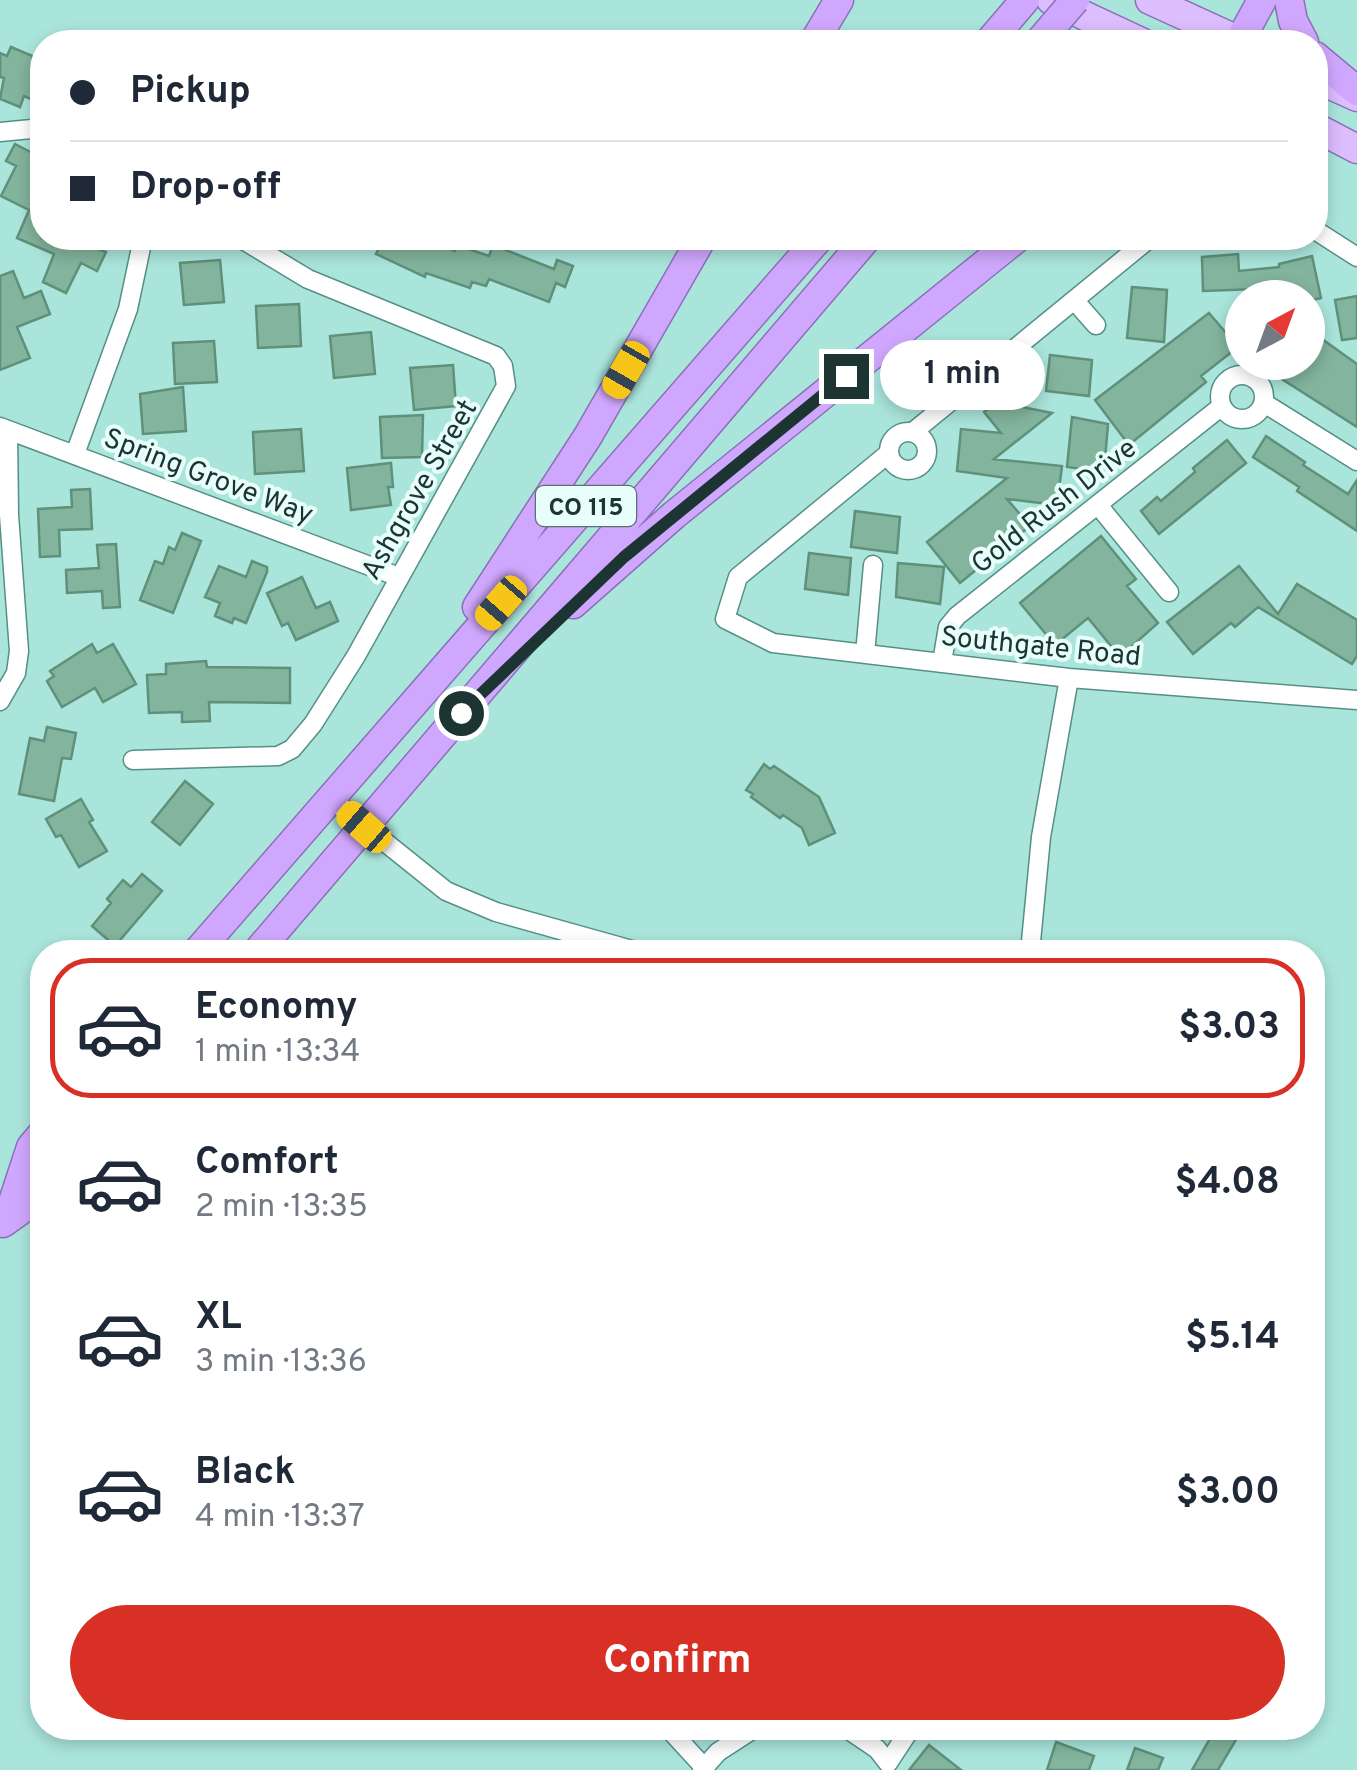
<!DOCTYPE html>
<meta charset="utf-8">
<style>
:root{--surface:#fff;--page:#f2f2f3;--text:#1f2937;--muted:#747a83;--line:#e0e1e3;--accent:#d93025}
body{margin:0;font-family:Overpass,sans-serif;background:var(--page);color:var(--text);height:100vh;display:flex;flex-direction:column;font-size:38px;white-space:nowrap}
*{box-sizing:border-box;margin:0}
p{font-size:32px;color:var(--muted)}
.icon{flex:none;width:55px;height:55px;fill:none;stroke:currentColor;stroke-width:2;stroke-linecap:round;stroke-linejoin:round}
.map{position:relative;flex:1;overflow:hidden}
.drawer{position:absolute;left:30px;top:940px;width:1295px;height:800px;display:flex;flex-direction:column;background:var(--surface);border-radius:40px;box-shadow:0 5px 15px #0003}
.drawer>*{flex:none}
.top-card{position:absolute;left:30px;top:30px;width:1298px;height:220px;border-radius:40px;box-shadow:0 5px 15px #0003;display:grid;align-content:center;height:220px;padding:0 40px;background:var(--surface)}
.needle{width:65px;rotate:41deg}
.fabs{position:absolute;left:1225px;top:280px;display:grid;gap:20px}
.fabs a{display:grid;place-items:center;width:100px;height:100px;border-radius:50%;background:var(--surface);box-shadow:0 5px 15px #0003;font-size:50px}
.end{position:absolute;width:45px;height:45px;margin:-22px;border:12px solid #1d3532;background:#fff;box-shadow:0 0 0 5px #fff}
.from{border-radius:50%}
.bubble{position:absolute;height:70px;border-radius:35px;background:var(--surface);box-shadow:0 5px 15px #0003;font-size:32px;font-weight:700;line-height:70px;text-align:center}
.car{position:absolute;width:30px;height:60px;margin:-30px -15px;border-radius:12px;box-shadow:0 0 8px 2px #0007;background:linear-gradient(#f5c518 24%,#345 0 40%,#f5c518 0 76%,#345 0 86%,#f5c518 0)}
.top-card b{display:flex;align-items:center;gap:35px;height:95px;font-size:38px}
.top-card b+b{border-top:2px solid var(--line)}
.top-card i{width:25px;height:25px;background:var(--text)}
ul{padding:18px 0 0;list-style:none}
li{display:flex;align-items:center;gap:30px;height:140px;margin:0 20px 15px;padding:0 20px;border:5px solid transparent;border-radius:40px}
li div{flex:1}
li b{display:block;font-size:38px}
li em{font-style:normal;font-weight:700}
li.current{border-color:var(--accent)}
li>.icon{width:90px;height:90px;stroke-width:1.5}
.button{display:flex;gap:20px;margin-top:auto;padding:20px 40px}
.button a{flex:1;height:115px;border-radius:60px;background:var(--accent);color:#fff;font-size:40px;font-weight:700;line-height:115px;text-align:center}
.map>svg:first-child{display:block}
.building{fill:#83b49d;stroke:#60907a;stroke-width:2.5}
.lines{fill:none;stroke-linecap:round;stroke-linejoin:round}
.minor-casing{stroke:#558f87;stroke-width:21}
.primary-casing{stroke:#8a71b7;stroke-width:31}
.trunk-casing{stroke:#8a71b7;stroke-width:31}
.minor{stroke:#fff;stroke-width:18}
.primary{stroke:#dcbdfe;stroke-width:28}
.trunk{stroke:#d0a7fe;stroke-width:28}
.trunk-bridge-casing{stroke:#8a71b7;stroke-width:31;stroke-linecap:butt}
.trunk-bridge{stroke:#d0a7fe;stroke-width:28}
.route{stroke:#1d3532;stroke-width:12}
.labels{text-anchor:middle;stroke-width:8;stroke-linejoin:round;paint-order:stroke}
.shield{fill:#e7fefa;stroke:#5a716e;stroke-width:2.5}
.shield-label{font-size:25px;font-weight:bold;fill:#1d3532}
.street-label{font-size:28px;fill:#1d3532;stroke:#e7fefa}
</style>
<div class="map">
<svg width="1357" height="1770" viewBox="0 0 1357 1770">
<rect width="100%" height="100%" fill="#aae5dc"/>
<!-- building -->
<path class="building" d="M11,47L42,60V104L24,96L20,107L0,99L4,78L0,77V53L7,56Z
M15,144L42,158V238H70L106,252L97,271L81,263L66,293L43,282L54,254L17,238L29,210L1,196L16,166L6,161Z
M384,238H425L455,251L457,245L489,256L493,245L554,269L557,260L573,266L565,287L556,283L549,302L489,279L486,286L472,282L470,288L426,273L425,277L376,254Z
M1238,254L1239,271L1279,267V264L1312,256L1321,298L1308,301V298H1285L1283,288L1203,291L1202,257Z
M220,260L224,302L184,305L180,263Z
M13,271L24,298L41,291L50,314L17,327L30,358L0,370V276Z
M1132,287L1167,290L1164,342L1127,338Z
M1357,296V338L1342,340L1335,300Z
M299,304L301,346L258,348L256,306Z
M1209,313L1238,347L1201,376L1206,382L1129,445L1095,400Z
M1308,329L1357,364V427L1255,362H1308Z
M371,332L375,374L334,378L330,336Z
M214,341L217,382L175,384L173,343Z
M1050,355L1092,360L1089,396L1046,391Z
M453,365L456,406L414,410L410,368Z
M183,387L186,431L143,434L140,394Z
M997,402L1052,413L994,459L1062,466L1057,505L1007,499L1030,526L960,583L927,542L1007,478L957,471L961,429L1001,433L984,412Z
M423,415L422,457L382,458L380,417Z
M1072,417L1108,424L1104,472L1067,467Z
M301,429L304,471L255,474L253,432Z
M1266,436L1305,462L1303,465L1348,494L1357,480V531L1297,491L1299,487L1253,457Z
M1227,440L1246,463L1159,534L1141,511L1157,497L1161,501L1195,472L1193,468Z
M391,463L393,487H388L391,505L351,510L347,468Z
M90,489L92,529L59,530L60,556L40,557L38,509L72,507L71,490Z
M855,511L900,517L897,553L851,547Z
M182,533L201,541L173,613L140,600L155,561L163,564L169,547L175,550Z
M1101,536L1136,579L1127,586L1158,623L1120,657L1088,618L1055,645L1020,603Z
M116,544L120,607L103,608L102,591L67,593L66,570L99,568L97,545Z
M809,553L851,558L848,595L805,589Z
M252,561L267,567V572L246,623L234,618L232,623L215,616L220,603L205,597L219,566L246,577Z
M898,563L944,567L940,604L896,597Z
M1239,566L1278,614L1297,584L1357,620V656L1352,664L1258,607L1235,627L1231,623L1193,654L1167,622Z
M302,577L316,608L330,602L338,621L296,640L288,623L282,626L267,593Z
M92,644L97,653L113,644L136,684L103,702L95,688L62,707L47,681L54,676L50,671Z
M206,661L207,667L290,668V703L209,702L210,721L182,722V712L149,713L147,675L166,674V664Z
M47,727L76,733L71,759L62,758L54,801L19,794L30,738L44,741Z
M764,764L770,769L774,766L819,797L835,833L809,845L802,828L783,815L780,818L751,797L753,794L746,790Z
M185,781L213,804L180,845L152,822Z
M81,799L93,820L89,822L107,851L79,867L61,835L56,837L46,819Z
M142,874L162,891L115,946L92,926L111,903L107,899L123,880L131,887Z
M1216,1728H1243L1218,1770H1192Z
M1056,1742L1094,1756L1089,1770H1047Z
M929,1745L961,1770H909Z
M1135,1748L1163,1758L1158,1770H1127Z"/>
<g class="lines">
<!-- minor casing -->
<g class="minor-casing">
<path id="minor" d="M0,132L42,128
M1315,230L1357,257
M1074,300L1096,325
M1220 397a22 22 0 1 1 44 0a22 22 0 1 1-44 0Z
M1264,403L1357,461
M0,427L399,577
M889 451a19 19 0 1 1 38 0a19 19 0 1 1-38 0Z
M913,432L1150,238
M889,453L738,577L725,619L773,643L1069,678L1357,700
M75,454L128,309L143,238
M1098,505L1169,592
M865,654L873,565
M942,662L948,627L957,616L1222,406
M0,701L16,673L19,651L9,515L8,430
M133,760L278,756L292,749L313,724L356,656L506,386L503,366L496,356L308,279L240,238
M330,798L446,891L496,912L639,952
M1030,952L1041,837L1069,678
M668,1728L703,1766
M846,1728L877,1749L888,1763L911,1728
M702,1770L718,1752L755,1728"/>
</g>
<!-- primary casing -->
<g class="primary-casing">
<path id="primary" d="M1051,0L1141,42
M1150,0L1242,42
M1315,78L1357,97
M1315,127L1357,149"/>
</g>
<!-- trunk casing -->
<g class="trunk-casing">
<path id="trunk" d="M1289,0L1293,21L1304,42
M814,42L839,0
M989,42L1025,0
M1239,42L1262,0
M1315,56L1357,91
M573,604L674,515L1017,238
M477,607L588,436L702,238
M197,952L819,238
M257,952L867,238
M8,1217L31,1147L42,1134
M3,1223L42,1195"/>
</g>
<!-- minor -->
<use href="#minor" class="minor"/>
<!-- primary -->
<use href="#primary" class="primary"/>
<!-- trunk -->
<use href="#trunk" class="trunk"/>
<!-- trunk-bridge casing -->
<g class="trunk-bridge-casing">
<path id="trunk-bridge" d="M1039,42L1075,0"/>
</g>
<!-- trunk-bridge -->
<use href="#trunk-bridge" class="trunk-bridge"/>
</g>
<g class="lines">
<!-- route -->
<path class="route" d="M461,713L624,557L846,376"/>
</g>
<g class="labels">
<!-- shield labels -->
<rect class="shield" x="536" y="486" width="100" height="40" rx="8"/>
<g class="shield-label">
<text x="586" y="515">CO 115</text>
</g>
<!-- street labels -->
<g class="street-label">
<text transform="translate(209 475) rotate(21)" y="10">Spring Grove Way</text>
<text transform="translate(418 489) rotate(-60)" y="10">Ashgrove Street</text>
<text transform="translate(1053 505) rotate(-38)" y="10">Gold Rush Drive</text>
<text transform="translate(1041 645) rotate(6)" y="10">Southgate Road</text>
</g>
</g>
</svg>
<div class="fabs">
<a><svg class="needle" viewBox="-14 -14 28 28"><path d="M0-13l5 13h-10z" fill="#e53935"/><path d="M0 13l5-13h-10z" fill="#747a83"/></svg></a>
</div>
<i class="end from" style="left:461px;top:713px"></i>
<i class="end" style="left:846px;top:376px"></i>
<div class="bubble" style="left:880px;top:340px;width:165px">1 min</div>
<i class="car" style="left:626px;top:370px;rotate:210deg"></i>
<i class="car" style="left:501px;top:603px;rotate:221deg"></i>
<i class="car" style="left:364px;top:827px;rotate:311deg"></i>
<div class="top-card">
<b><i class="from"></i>Pickup</b>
<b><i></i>Drop-off</b>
</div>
<section class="drawer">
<ul>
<li class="current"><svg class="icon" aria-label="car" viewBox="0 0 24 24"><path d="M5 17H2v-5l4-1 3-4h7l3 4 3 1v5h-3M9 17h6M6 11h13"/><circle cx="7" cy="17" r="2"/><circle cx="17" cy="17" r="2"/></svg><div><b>Economy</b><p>1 min · 13:34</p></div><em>$3.03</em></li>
<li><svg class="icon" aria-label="car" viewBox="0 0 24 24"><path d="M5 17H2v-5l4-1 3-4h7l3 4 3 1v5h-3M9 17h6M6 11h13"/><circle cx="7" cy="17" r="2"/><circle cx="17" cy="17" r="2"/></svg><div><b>Comfort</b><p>2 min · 13:35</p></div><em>$4.08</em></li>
<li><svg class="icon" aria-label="car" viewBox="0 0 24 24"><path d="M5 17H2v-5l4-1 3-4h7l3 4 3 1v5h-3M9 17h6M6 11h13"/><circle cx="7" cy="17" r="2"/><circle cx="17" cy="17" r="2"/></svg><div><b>XL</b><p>3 min · 13:36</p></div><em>$5.14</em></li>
<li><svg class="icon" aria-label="car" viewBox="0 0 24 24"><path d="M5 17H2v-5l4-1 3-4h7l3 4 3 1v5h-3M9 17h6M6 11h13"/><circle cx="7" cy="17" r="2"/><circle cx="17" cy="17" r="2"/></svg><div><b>Black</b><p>4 min · 13:37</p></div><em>$3.00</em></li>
</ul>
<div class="button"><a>Confirm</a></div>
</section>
</div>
